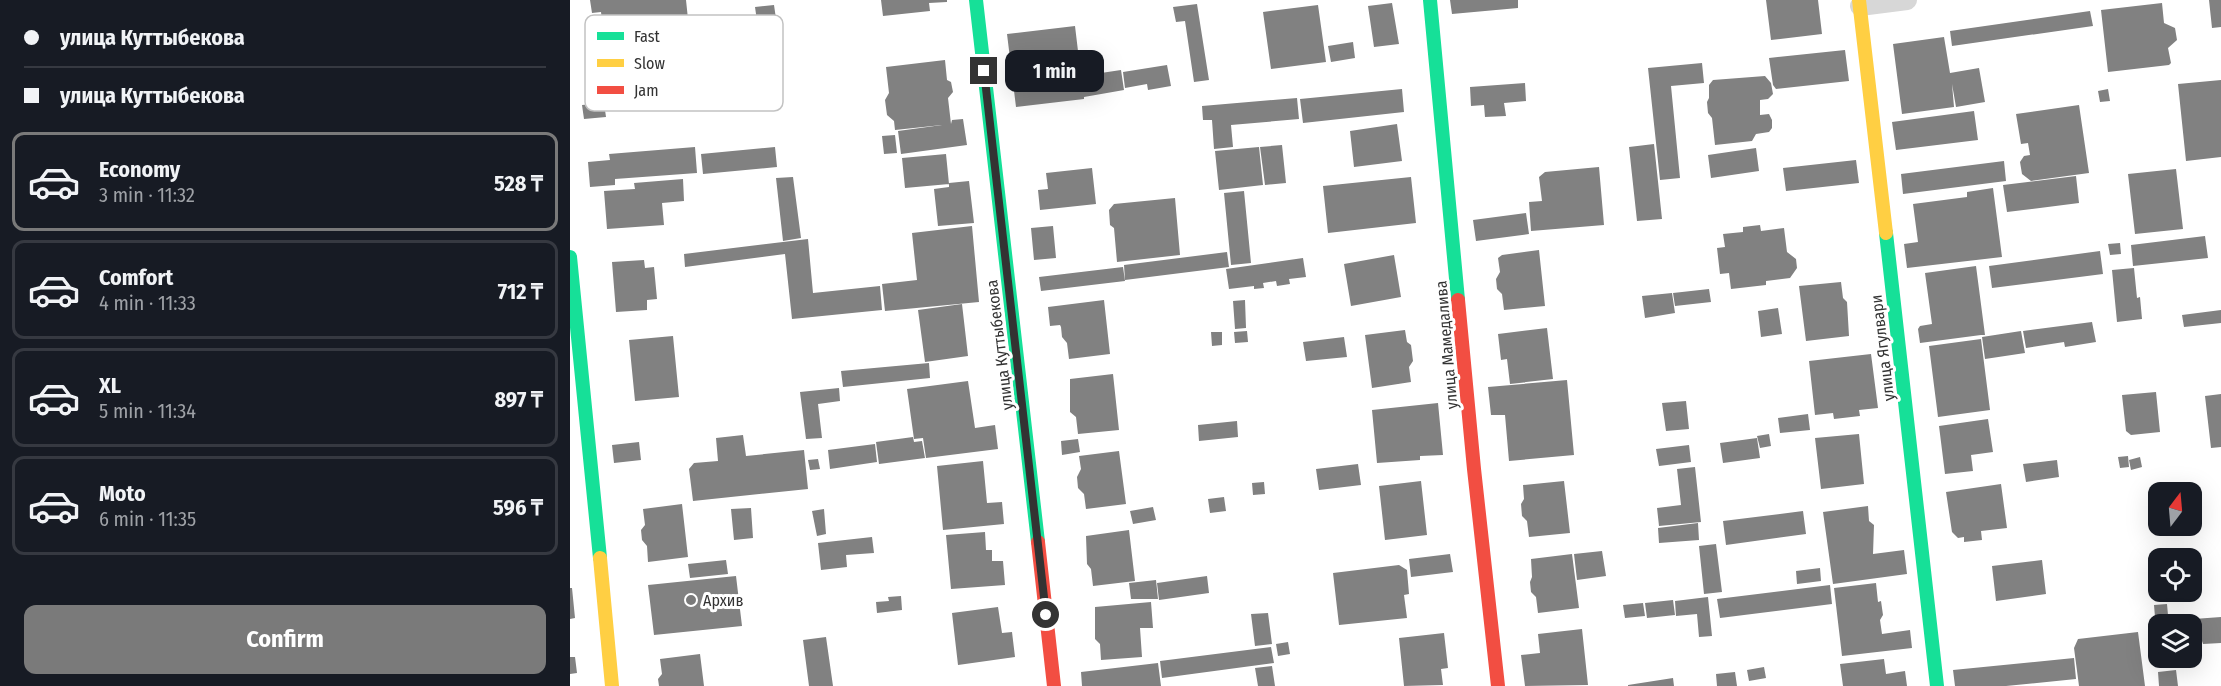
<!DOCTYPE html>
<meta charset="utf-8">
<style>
:root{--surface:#171b24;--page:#242831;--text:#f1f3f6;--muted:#9ea1a6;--line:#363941;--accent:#7a7a7a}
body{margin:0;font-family:"Fira Sans Condensed",sans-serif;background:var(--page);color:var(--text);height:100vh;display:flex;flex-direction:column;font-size:22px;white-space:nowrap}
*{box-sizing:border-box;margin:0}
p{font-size:20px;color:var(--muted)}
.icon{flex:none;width:33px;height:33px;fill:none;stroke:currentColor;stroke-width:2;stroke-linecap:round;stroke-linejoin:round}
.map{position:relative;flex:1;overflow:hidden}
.details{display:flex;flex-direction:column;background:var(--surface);width:570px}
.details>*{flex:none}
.guide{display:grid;align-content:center;height:132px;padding:0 24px;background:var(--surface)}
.needle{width:39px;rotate:16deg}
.fabs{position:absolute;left:1578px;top:482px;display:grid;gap:12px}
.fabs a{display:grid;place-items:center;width:54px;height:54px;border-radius:12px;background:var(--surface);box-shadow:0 6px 24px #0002;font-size:30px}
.end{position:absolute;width:27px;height:27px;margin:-14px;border:8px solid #333;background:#fff;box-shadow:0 0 0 3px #fff}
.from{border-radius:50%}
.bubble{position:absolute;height:42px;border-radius:12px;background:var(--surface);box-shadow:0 6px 24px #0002;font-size:20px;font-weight:700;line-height:42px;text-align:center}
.guide b{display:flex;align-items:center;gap:21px;height:57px;font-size:22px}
.guide b+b{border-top:2px solid var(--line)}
.guide i{width:15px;height:15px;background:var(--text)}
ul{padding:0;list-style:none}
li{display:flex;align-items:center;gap:18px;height:99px;margin:0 12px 9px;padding:0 12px;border:3px solid var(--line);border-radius:12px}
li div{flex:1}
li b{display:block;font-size:22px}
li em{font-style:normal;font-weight:700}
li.selected{border-color:var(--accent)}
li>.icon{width:54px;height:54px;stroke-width:1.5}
.action{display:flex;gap:12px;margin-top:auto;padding:12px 24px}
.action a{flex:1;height:69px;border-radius:12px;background:var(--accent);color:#fff;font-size:24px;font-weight:700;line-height:69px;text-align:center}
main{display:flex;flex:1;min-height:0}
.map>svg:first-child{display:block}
.building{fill:#818181}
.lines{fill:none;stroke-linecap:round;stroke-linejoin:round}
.street{stroke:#d7d7d7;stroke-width:20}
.fast{stroke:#16e098;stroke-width:14}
.slow{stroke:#ffcf43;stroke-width:14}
.jam{stroke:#f24e42;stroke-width:14}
.route{stroke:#333;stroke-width:8}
.poi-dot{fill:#7a7a7a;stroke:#fff;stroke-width:2}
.labels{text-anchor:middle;stroke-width:6;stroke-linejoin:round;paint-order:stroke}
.street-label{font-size:16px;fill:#333;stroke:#fff}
.poi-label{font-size:16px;fill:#333;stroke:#fff;text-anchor:start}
.key{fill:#fff;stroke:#c2c2c2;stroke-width:1.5}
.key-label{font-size:16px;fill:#333}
</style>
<main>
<section class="details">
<div class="guide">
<b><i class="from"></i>улица Куттыбекова</b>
<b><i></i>улица Куттыбекова</b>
</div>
<ul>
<li class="selected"><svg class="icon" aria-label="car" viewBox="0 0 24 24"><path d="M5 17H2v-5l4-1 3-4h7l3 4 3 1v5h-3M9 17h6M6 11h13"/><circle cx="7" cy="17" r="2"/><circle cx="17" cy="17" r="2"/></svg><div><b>Economy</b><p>3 min · 11:32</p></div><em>528 ₸</em></li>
<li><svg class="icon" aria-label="car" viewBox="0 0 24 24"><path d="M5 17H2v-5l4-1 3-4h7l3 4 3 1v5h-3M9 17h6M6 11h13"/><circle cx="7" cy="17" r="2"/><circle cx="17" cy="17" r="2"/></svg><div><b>Comfort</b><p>4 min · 11:33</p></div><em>712 ₸</em></li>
<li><svg class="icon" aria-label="car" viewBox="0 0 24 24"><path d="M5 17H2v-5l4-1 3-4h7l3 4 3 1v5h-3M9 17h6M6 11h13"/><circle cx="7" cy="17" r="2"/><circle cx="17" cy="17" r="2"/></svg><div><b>XL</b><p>5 min · 11:34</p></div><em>897 ₸</em></li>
<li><svg class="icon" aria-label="car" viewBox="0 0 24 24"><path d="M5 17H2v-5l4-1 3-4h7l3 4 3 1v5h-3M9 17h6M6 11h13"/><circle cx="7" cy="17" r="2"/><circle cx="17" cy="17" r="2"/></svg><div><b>Moto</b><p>6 min · 11:35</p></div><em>596 ₸</em></li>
</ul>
<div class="action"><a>Confirm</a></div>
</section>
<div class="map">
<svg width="1651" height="686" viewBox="0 0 1651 686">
<rect width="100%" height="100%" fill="#fff"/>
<!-- building -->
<path class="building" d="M20,0H116L118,19L76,24L75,28L71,30L60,32L50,27L33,28L31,12L22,13Z
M311,0H377V2L359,3L360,11L313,16Z
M880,0H948V8L882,14Z
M1196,0H1248L1252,34L1201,40Z
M1639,0H1651V27L1642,28Z
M822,3L829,44L804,47L798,6Z
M1592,3L1594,23L1605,28L1607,40L1598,48L1601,63L1599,65L1538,72L1531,10Z
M627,4L639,80L624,82L615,21L606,22L603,7Z
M204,5L211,53L192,56L185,7Z
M748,5L756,62L701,69L693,12Z
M1520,11L1523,26L1382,46L1380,31Z
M505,26L511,76L551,70L554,90L514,97V99L446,107L437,34Z
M1374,37L1380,73L1409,68L1415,102L1386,107L1382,84L1384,107L1332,114L1323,44Z
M783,42L785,58L761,62L758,46Z
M1275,50L1279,81L1206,89L1203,85L1199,58Z
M375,60L377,80L381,82L383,92L378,98L381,124L382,120L393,119L397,145L331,154L328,131L372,125L325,130L324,121L317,115L315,100L319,93L316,67Z
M1132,63L1134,83L1101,86L1110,178L1090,180L1078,68Z
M597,65L601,86L578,90L577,84L555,88L553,72Z
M1195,76L1201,83L1203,94L1198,99L1190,100V115L1199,114L1202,120V128L1199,132L1186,134L1182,141L1145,145L1142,118L1138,113L1137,102L1139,98V85L1143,80Z
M1651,80V157L1616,161L1608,84Z
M955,83L956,101L934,103L936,116L915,117L914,105L901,106L900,87Z
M832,89L834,112L733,123L730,99Z
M1538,89L1540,101L1530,102L1528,91Z
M727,98L729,119L661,125L663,147L644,149L642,120H633L632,106Z
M34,103L36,117L14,119L12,105Z
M1509,105L1519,173L1461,181L1452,174L1450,162L1454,156L1460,155L1458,143L1451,144L1446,114Z
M1404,111L1408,140L1326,150L1322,122Z
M827,124L832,161L784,167L780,131Z
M325,135L327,153L314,154L312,136Z
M1084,144L1092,219L1067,221L1059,147Z
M712,145L716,183L695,185L690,147Z
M125,147L127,173L45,179V185L20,187L18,162L40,160L39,154Z
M205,147L207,167L133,174L131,154Z
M689,147L693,185L649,190L645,151Z
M1186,148L1189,171L1141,178L1138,155Z
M376,154L379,184L335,188L332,158Z
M1286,160L1289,183L1216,191L1213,168Z
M1434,161L1436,181L1333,194L1331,174Z
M1029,167L1034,225L961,231L959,202L972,201L969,177L975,172Z
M522,168L526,204L470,210L468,190L478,189L476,173Z
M1606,169L1613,229L1565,234L1558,174Z
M1506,176L1509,203L1437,212L1433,185Z
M223,177L231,238L213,241L206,178Z
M841,177L846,223L758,233L753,186Z
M113,179L114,201L92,203L94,225L37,229L34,191L65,189L64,183Z
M399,181L404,223L368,226L364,189L379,187V183Z
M1423,188L1432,257L1337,268L1334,244L1348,242L1343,204L1397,197V192Z
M674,191L681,263L661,265L654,193Z
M605,198L610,255L547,262L544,228L540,225L539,210L544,204Z
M956,213L959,234L906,241L903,220Z
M1190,225L1191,231L1214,228L1217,252L1226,259L1227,268L1220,278L1196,281V285L1161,289L1159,273L1150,274L1147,248L1155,247L1153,234L1173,232V227Z
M402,226L409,302L315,311L312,284L347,280L342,233Z
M483,226L486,258L464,260L461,228Z
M1635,236L1638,258L1563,266L1561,245Z
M238,239L243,293L310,286L312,310L222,319L215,254L115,267L114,254Z
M1550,243L1551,254L1540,255L1538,244Z
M969,250L975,306L934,310L932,294L927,289L926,279L930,272L928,258L932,255Z
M1530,251L1533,274L1422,288L1419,266Z
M657,252L659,267L555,280L554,265Z
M824,255L831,297L781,306L774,264Z
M733,258L736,277L719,279L720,284L707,286L706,281L693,283L694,288L684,289V286L659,289L656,269Z
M74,260L75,268L84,267L87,299L77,300V310L46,312L42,262Z
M1406,266L1415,335H1411V333V335L1350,343L1348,329L1350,326L1362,324L1355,273Z
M553,267L555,281L471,291L469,277Z
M1564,268L1567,298L1570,297L1572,319L1547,322L1542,270Z
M1271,282L1273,298L1277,302L1279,336L1236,341L1229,286Z
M1139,289L1141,302L1105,306L1103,293Z
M1102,293L1105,313L1075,318L1072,296Z
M534,300L540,354L499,359L497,343L492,337L491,327L490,325L480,326L478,307Z
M675,300L676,328L665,329L663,301Z
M392,304L398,356L355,362L348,310Z
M1208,308L1212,334L1191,337L1188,311Z
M1651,310V323L1614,327L1612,315Z
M1522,322L1526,342L1495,347L1494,342L1456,348L1453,331Z
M977,328L983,379L940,384L937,359L931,360L928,334Z
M835,330L837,342L841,345L843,361L839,367L841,382L802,388L795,335Z
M677,331L678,342L665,343L664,332Z
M1451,331L1455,353L1415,359L1412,337Z
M641,332H652V345L642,346Z
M103,336L109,397L65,401L59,340Z
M774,337L777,357L736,361L733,342Z
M1411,339L1420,410L1368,417L1359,346Z
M1301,354L1308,408L1289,410L1290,416L1264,419L1263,413L1245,415L1239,361Z
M359,363L360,378L273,387L271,371Z
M543,374L549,430L508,434L506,417L500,412V379Z
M997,380L1004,455L939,461L935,415H921L918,387Z
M398,381L405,428L425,425L428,449L356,458L353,438L344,439L337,389Z
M269,388L270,401L248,404L252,438L236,439L230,392Z
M1586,392L1590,432L1561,435L1556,431L1552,395Z
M1651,394V447L1641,448L1635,396Z
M1116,401L1119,429L1096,431L1092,403Z
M868,403L873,455L850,456V460L807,463L802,410Z
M1238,414L1240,430L1210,433L1208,418Z
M1418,419L1423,452L1401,455L1403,471L1375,474L1369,426Z
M667,421L668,437L629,441L628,425Z
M1199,434L1201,446L1190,448L1187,436Z
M1289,434L1294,484L1251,489L1245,438Z
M173,435L176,456L234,450L238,489L123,501L119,469L124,463L148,461L146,438Z
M343,437L344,442L352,441L355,458L309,464L306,442Z
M1187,438L1190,458L1153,463L1150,443Z
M508,439L510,452L492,455L491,441Z
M69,442L71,460L44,463L42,445Z
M305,444L307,462L260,469L258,450Z
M1119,445L1121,462L1089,466L1086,449Z
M549,451L556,504L516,509L514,494L508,488L507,477L511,469L509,456Z
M1558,456L1559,467L1550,468L1548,457Z
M1570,457L1572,467L1561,470L1559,460Z
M248,459L250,469L240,470L238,460Z
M1487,460L1489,477L1456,482L1453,464Z
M413,461L417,503L432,502L434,524L373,530L367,466Z
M788,464L791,485L749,490L746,469Z
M1125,467L1131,522L1089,526L1087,508L1111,505L1107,469Z
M851,481L857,535L815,540L809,486Z
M994,481L1000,533L959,537L957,521L952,516L951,504L954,499L953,485Z
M694,482L695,494L683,495L682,483Z
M1431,484L1437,528L1411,531L1412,540L1394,542V537L1388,538L1382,532L1376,492Z
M654,497L656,511L640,513L638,499Z
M112,504L118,557L78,562L77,546L72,540L71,530L75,525L73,509Z
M1298,506L1299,521L1304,525L1303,554L1334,550L1337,574L1263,584L1253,512Z
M583,507L586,520L563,524L560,511Z
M181,508L183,538L164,540L161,509Z
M254,509L256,534L247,536L242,511Z
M1233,511L1236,534L1156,545L1153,521Z
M1128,523L1129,540L1089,543L1088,528Z
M559,530L565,581L523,586L521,569L517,564L516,536Z
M415,532L416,550H422V561H433L435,585L381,589L376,535Z
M302,537L304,553L276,555L277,567L251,570L248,543Z
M1146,544L1152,592L1134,594L1129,546Z
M1032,551L1036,576L1007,580L1004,554Z
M880,554L883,572L841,577L839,559Z
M1002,554L1009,608L968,613L966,597L961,592L960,582L962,577L961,559Z
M156,560L158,574L120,578L118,564Z
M1472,560L1476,594L1426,601L1422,566Z
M829,565L837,570L839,594L834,595L837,618L769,625L763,573Z
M1250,568L1251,581L1227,584L1226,571Z
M166,576L172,626L84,635L78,585Z
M637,576L639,593L589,600L587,583Z
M586,580L588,599H561L559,583Z
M1306,583L1308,602L1311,601L1313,615L1310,620L1312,634L1340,630L1342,648L1272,656L1264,588Z
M1260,585L1262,604L1150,618L1147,599Z
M0,588H2L5,618L0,619Z
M331,596L332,610L307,613L306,602L319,601L318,597Z
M1138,597L1142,636L1129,637L1127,614L1106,616L1105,601Z
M1103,600L1105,615L1077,618L1075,603Z
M581,602L583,628H570L572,657L531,660L530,644L525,639V607Z
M1073,603L1075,616L1055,618L1053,605Z
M1597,604L1598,615L1585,617L1584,605Z
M428,607L432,633L442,632L445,657L388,665L382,613Z
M698,613L702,644L685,646L681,614Z
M1651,617V643L1633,644L1632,641L1622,642V624H1588V645H1585L1583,622Z
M1012,629L1018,685L955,686L951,655L970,653L968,634Z
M1568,632L1575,686H1509L1504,648L1508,639Z
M874,633L878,668L871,669L873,685L834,686L829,638Z
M256,637L263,686H239L233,640Z
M718,642L720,654L708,656L706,644Z
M701,647L704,663L592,678L590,661Z
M130,654L134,686H89L88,679L92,674L90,659Z
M0,657H5L7,673L0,674Z
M1504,658L1506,679L1436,686H1385L1383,670Z
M1314,659L1316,674L1335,671L1337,686H1273L1270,664Z
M588,663L591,686H512L511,672Z
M702,666L705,686H688L685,668Z
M1194,667L1196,678L1179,681L1177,670Z
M1606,670L1608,686H1589L1588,672Z
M1165,672L1167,686H1147L1146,674Z
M1103,678L1104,686H1058V685Z"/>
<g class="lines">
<!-- street -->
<path class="street" d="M1290,6L1337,0"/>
<!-- fast -->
<path class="fast" d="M406,0L468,542
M860,0L888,300
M1316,233L1367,686
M0,257L30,558"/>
<!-- slow -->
<path class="slow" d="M1289,0L1316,233
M30,558L42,686"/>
<!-- jam -->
<path class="jam" d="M888,300L904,469L928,686
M468,542L484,686"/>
</g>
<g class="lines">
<!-- route -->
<path class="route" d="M414,71L476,615"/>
</g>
<!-- markers -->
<circle class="poi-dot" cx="121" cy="600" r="6"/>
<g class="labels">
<!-- street labels -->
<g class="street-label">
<text transform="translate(429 345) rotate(-97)" y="6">улица Куттыбекова</text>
<text transform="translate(876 345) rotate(-95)" y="6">улица Мамедалива</text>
<text transform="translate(1312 348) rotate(-97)" y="6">улица Ягулвари</text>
</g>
<!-- poi labels -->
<g class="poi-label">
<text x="133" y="606">Архив</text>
</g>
</g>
<!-- legend -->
<rect x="15" y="15" width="198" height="96" rx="9" class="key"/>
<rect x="27" y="32" width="27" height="8" fill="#16e098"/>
<rect x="27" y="59" width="27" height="8" fill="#ffcf43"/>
<rect x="27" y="86" width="27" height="8" fill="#f24e42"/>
<g class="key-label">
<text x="64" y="42">Fast</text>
<text x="64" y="69">Slow</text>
<text x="64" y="96">Jam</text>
</g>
</svg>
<div class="fabs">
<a><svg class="needle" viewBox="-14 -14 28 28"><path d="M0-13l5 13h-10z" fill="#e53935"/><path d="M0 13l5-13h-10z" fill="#9ea1a6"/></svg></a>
<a><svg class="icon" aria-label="locate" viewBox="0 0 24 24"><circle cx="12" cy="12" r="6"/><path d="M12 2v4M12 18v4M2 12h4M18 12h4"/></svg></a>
<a><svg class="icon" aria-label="layers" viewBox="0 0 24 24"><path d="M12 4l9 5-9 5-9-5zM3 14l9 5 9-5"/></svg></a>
</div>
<i class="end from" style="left:476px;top:615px"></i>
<i class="end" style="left:414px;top:71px"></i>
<div class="bubble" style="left:435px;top:50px;width:99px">1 min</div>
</div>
</main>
